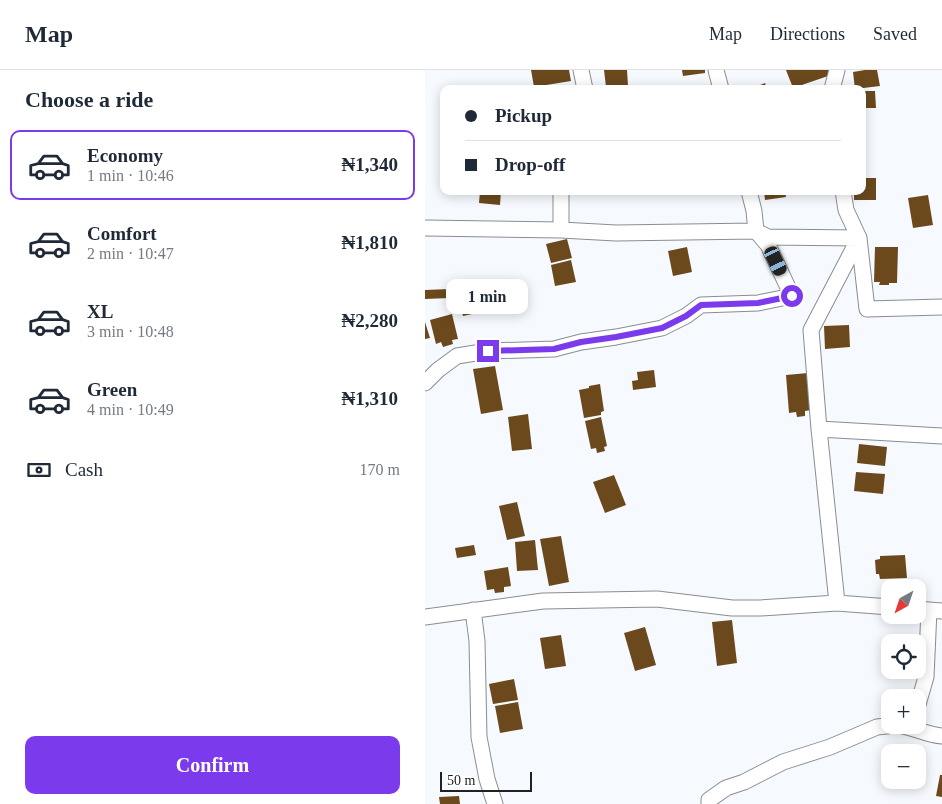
<!DOCTYPE html>
<meta charset="utf-8">
<style>
:root{--surface:#fff;--page:#f6f6f7;--text:#1f2937;--muted:#747a83;--line:#e0e1e3;--accent:#7c3aed}
body{margin:0;font-family:Georgia,serif;background:var(--page);color:var(--text);height:100vh;display:flex;flex-direction:column;font-size:19px;white-space:nowrap}
*{box-sizing:border-box;margin:0}
p{font-size:16px;color:var(--muted)}
.icon{flex:none;width:28px;height:28px;fill:none;stroke:currentColor;stroke-width:2;stroke-linecap:round;stroke-linejoin:round}
.map{position:relative;flex:1;overflow:hidden}
.sheet{display:flex;flex-direction:column;background:var(--surface);width:425px}
.sheet>*{flex:none}
.banner{position:absolute;left:15px;top:15px;width:426px;height:110px;border-radius:10px;box-shadow:0 2px 12px #0003;display:grid;align-content:center;height:110px;padding:0 25px;background:var(--surface)}
.needle{width:32px;rotate:220deg}
.buttons{position:absolute;left:456px;top:509px;display:grid;gap:10px}
.buttons a{display:grid;place-items:center;width:45px;height:45px;border-radius:10px;background:var(--surface);box-shadow:0 2px 12px #0003;font-size:25px}
.scale{position:absolute;left:15px;bottom:12px;width:92px;box-sizing:border-box;padding-left:5px;border:2px solid #202123;border-top:0;font-size:14px;line-height:18px;white-space:nowrap;color:#202123;-webkit-text-stroke:4px #fff;paint-order:stroke}
.end{position:absolute;width:22px;height:22px;margin:-11px;border:6px solid #7c3aed;background:#fff;box-shadow:0 0 0 2px #fff}
.from{border-radius:50%}
.bubble{position:absolute;height:35px;border-radius:10px;background:var(--surface);box-shadow:0 2px 12px #0003;font-size:16px;font-weight:700;line-height:35px;text-align:center}
.car{position:absolute;width:15px;height:30px;margin:-15px -8px;border-radius:6px;box-shadow:0 0 4px 1px #0007;background:linear-gradient(#222 24%,#8ab4d8 0 40%,#222 0 76%,#8ab4d8 0 86%,#222 0)}
.banner b{display:flex;align-items:center;gap:18px;height:48px;font-size:19px}
.banner b+b{border-top:1px solid var(--line)}
.banner i{width:12px;height:12px;background:var(--text)}
ul{padding:0;list-style:none}
li{display:flex;align-items:center;gap:15px;height:70px;margin:0 10px 8px;padding:0 15px;border:2px solid transparent;border-radius:10px}
li div{flex:1}
li b{display:block;font-size:19px}
li em{font-style:normal;font-weight:700}
li.active{border-color:var(--accent)}
li>.icon{width:45px;height:45px;stroke-width:1.5}
h2{padding:0 25px;font-size:22px;line-height:60px}
.pay{display:flex;align-items:center;gap:12px;height:55px;padding:0 25px;font-size:19px}
.pay p{margin-inline-start:auto}
.primary-button{display:flex;gap:10px;margin-top:auto;padding:10px 25px}
.primary-button a{flex:1;height:58px;border-radius:10px;background:var(--accent);color:#fff;font-size:20px;font-weight:700;line-height:58px;text-align:center}
header{display:flex;align-items:center;gap:30px;box-sizing:border-box;height:70px;padding:0 25px;background:var(--surface);border-bottom:1px solid var(--line)}
header strong{font-size:24px}
nav{display:flex;gap:28px;margin-inline-start:auto;font-size:18px}
main{display:flex;flex:1;min-height:0}
.map>svg:first-child{display:block}
.building{fill:#6b491d}
.lines{fill:none;stroke-linecap:round;stroke-linejoin:round}
.minor-casing{stroke:#898d91;stroke-width:17}
.minor{stroke:#fff;stroke-width:15}
.route{stroke:#7c3aed;stroke-width:6}
</style>
<header>
<strong>Map</strong>
<nav><a>Map</a><a>Directions</a><a>Saved</a></nav>
</header>
<main>
<section class="sheet">
<h2>Choose a ride</h2>
<ul>
<li class="active"><svg class="icon" aria-label="car" viewBox="0 0 24 24"><path d="M5 17H2v-5l4-1 3-4h7l3 4 3 1v5h-3M9 17h6M6 11h13"/><circle cx="7" cy="17" r="2"/><circle cx="17" cy="17" r="2"/></svg><div><b>Economy</b><p>1 min · 10:46</p></div><em>₦1,340</em></li>
<li><svg class="icon" aria-label="car" viewBox="0 0 24 24"><path d="M5 17H2v-5l4-1 3-4h7l3 4 3 1v5h-3M9 17h6M6 11h13"/><circle cx="7" cy="17" r="2"/><circle cx="17" cy="17" r="2"/></svg><div><b>Comfort</b><p>2 min · 10:47</p></div><em>₦1,810</em></li>
<li><svg class="icon" aria-label="car" viewBox="0 0 24 24"><path d="M5 17H2v-5l4-1 3-4h7l3 4 3 1v5h-3M9 17h6M6 11h13"/><circle cx="7" cy="17" r="2"/><circle cx="17" cy="17" r="2"/></svg><div><b>XL</b><p>3 min · 10:48</p></div><em>₦2,280</em></li>
<li><svg class="icon" aria-label="car" viewBox="0 0 24 24"><path d="M5 17H2v-5l4-1 3-4h7l3 4 3 1v5h-3M9 17h6M6 11h13"/><circle cx="7" cy="17" r="2"/><circle cx="17" cy="17" r="2"/></svg><div><b>Green</b><p>4 min · 10:49</p></div><em>₦1,310</em></li>
</ul>
<div class="pay"><svg class="icon" aria-label="cash" viewBox="0 0 24 24"><path d="M3 7h18v10H3z"/><circle cx="12" cy="12" r="2"/></svg>Cash<p>170 m</p></div>
<div class="primary-button"><a>Confirm</a></div>
</section>
<div class="map">
<svg width="517" height="734" viewBox="0 0 517 734">
<rect width="100%" height="100%" fill="#f6faff"/>
<!-- building -->
<path class="building" d="M106,0H144L146,11L109,17Z
M179,0H202L203,16L181,17Z
M257,0H280V3L258,6Z
M361,0H405L406,5L368,18Z
M440,0H452L455,16L430,19L428,2Z
M340,13L342,19H325Z
M438,21H450L451,38H438Z
M438,108H451V130H429V121H438Z
M55,121H76L75,135L54,133Z
M176,121H196V123L176,124Z
M339,121H360L361,127L340,130Z
M503,125L508,155L488,158L483,128Z
M142,169L147,188L126,193L121,174Z
M262,177L267,202L248,206L243,181Z
M450,177H473L472,213H464V215H454L455,212H449Z
M146,190L151,212L130,216L126,195Z
M24,219V228L0,229V220Z
M50,220L54,239L47,241V244L38,246L37,242L31,244L27,223Z
M27,244L33,269L27,270L28,274L18,277L16,272L11,274L5,250Z
M0,252L5,268L0,269Z
M424,255L425,277L400,279L399,256Z
M70,296L78,340L56,344L48,299Z
M229,300L231,317L208,320L207,311L213,310L212,302Z
M383,303L386,340L380,341V346L372,347L371,342L364,343L361,305Z
M175,314L179,341L176,342V345L159,348L154,320L164,318V316Z
M103,344L107,379L87,381L83,347Z
M176,347L182,376L179,377L180,381L172,383L171,378L166,379L160,351Z
M434,374L462,377L460,396L432,393Z
M431,402L460,404L458,424L429,421Z
M189,405L201,435L180,443L168,412Z
M92,432L100,466L82,470L74,436Z
M136,466L144,512L124,516L115,469Z
M110,470L113,500L92,501L90,472Z
M49,475L51,485L32,488L30,478Z
M480,485L482,508L455,509L454,504H451L450,490L455,489V486Z
M83,497L86,516L79,517V522L70,523L69,519L62,520L59,501Z
M307,550L312,593L292,596L287,552Z
M220,557L231,595L210,601L199,563Z
M136,565L141,596L120,599L115,568Z
M89,609L93,630L68,634L64,614Z
M93,632L98,659L75,663L70,636Z
M515,705H517V727L511,726Z
M34,726L35,734H15L14,727Z"/>
<g class="lines">
<!-- minor casing -->
<g class="minor-casing">
<path id="minor" d="M156,0L160,19
M291,0L296,19
M407,19L412,0
M418,121L421,140L434,168L442,239L517,237
M0,158L136,160L191,163L331,161L343,167L434,168
M136,160V121
M0,313L13,300L32,286L63,281L129,279L156,272L191,267L237,258L261,246L276,235L333,233L367,226L343,175L331,161L329,141L324,121
M394,359L517,366
M412,533L394,359L386,260L434,168
M492,539L517,541
M48,540L52,571L54,667L62,709L70,734
M0,547L118,531L232,529L307,538H335L412,533L465,537
M492,638L501,607L504,540
M473,655C489,657 501,665 517,666
M284,734V730L301,718L319,712L358,692L405,677L452,657L470,655"/>
</g>
<!-- minor -->
<use href="#minor" class="minor"/>
</g>
<g class="lines">
<!-- route -->
<path class="route" d="M63,281L129,279L156,272L191,267L237,258L261,246L276,235L333,233L367,226"/>
</g>
</svg>
<div class="buttons">
<a><svg class="needle" viewBox="-14 -14 28 28"><path d="M0-13l5 13h-10z" fill="#e53935"/><path d="M0 13l5-13h-10z" fill="#747a83"/></svg></a>
<a><svg class="icon" aria-label="locate" viewBox="0 0 24 24"><circle cx="12" cy="12" r="6"/><path d="M12 2v4M12 18v4M2 12h4M18 12h4"/></svg></a>
<a>+</a>
<a>−</a>
</div>
<div class="scale">50 m</div>
<i class="end from" style="left:367px;top:226px"></i>
<i class="end" style="left:63px;top:281px"></i>
<div class="bubble" style="left:21px;top:209px;width:82px">1 min</div>
<i class="car" style="left:351px;top:191px;rotate:155deg"></i>
<div class="banner">
<b><i class="from"></i>Pickup</b>
<b><i></i>Drop-off</b>
</div>
</div>
</main>
